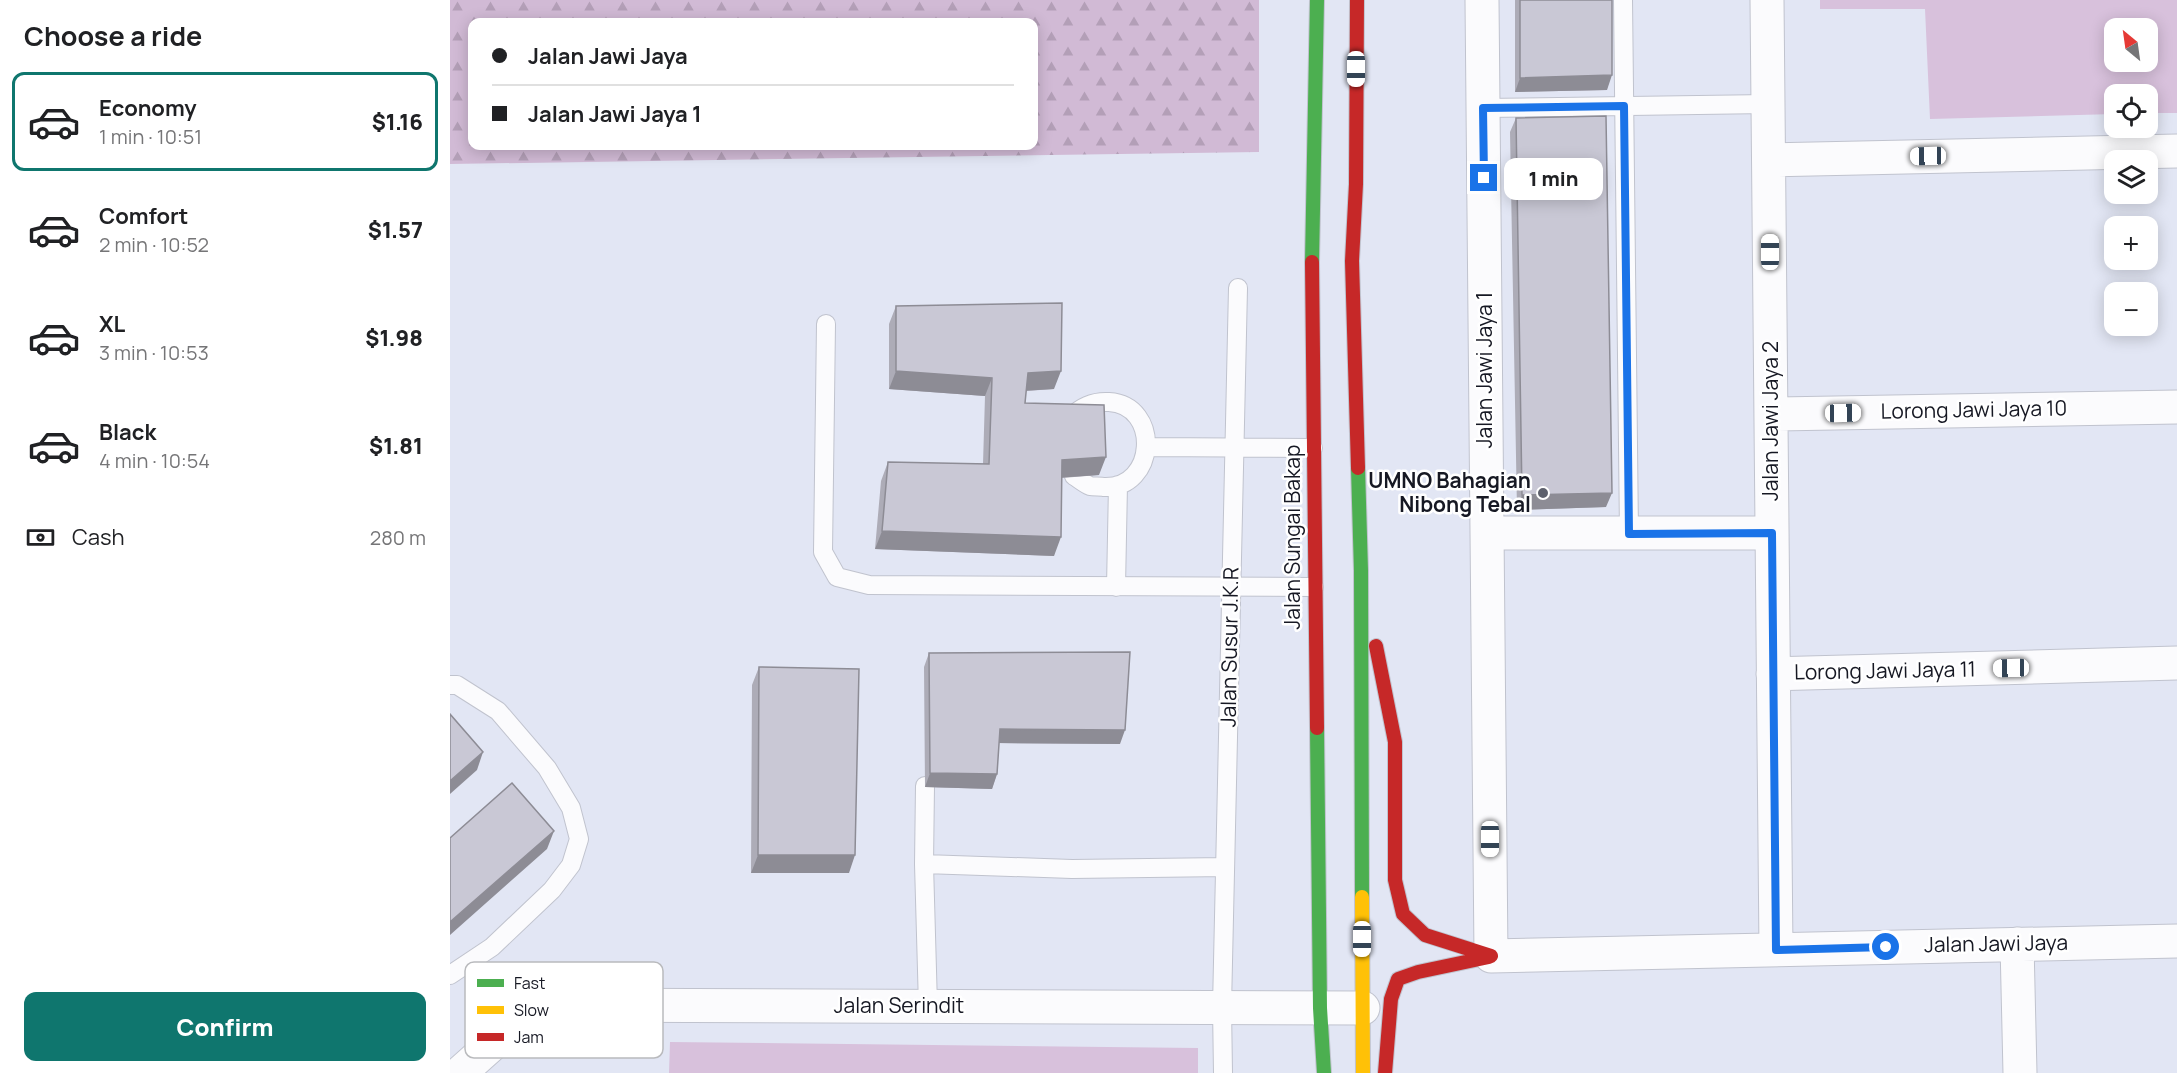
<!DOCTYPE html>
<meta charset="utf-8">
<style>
:root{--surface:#fff;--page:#f6f6f6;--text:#202124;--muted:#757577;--line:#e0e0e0;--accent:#0f766e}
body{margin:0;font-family:Manrope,sans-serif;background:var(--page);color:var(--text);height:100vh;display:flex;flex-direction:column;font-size:22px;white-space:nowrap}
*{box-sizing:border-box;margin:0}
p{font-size:20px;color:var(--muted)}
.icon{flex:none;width:33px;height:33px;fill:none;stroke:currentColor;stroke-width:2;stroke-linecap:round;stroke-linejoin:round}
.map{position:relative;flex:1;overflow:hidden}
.details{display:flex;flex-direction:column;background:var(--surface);width:450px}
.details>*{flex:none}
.hud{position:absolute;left:18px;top:18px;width:570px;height:132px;border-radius:12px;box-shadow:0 3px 15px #0003;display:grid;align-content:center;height:132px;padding:0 24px;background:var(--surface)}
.needle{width:39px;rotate:331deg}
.tools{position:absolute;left:1654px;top:18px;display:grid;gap:12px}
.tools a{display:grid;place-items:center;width:54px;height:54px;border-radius:12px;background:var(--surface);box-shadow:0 3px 15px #0003;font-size:30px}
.end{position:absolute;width:27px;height:27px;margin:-14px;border:8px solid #1a73e8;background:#fff;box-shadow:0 0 0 3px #fff}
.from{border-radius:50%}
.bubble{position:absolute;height:42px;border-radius:12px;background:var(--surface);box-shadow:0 3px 15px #0003;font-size:20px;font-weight:800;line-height:42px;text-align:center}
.car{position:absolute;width:18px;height:36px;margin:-18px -9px;border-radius:8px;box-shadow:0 0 4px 2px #0007;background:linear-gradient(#fff 24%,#345 0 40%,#fff 0 76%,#345 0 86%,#fff 0)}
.hud b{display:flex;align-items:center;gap:21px;height:57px;font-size:22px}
.hud b+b{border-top:2px solid var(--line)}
.hud i{width:15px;height:15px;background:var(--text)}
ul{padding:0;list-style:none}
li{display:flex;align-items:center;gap:18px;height:99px;margin:0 12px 9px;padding:0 12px;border:3px solid transparent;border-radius:12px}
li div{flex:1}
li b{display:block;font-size:22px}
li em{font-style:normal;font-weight:800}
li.on{border-color:var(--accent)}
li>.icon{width:54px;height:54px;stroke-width:1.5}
h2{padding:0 24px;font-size:27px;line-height:72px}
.pay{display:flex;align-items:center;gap:15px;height:66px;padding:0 24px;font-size:22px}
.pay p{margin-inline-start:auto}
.cta{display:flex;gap:12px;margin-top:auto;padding:12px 24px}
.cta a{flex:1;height:69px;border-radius:12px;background:var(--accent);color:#fff;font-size:24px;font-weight:800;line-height:69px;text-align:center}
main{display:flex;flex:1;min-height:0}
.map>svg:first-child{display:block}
.green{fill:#d8c1dc;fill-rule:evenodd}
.forest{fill:url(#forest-firs);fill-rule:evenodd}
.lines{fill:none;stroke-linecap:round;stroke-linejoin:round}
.lane-casing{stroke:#c0c3ce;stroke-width:20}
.street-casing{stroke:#c0c3ce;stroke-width:35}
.fast-casing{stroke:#c0c3ce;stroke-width:16}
.slow-casing{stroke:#c0c3ce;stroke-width:16}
.jam-casing{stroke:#c0c3ce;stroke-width:16}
.lane{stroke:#fbfbfd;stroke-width:18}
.street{stroke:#fbfbfd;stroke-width:33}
.fast{stroke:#4caf50;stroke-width:14}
.slow{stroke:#ffc107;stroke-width:14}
.jam{stroke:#c62828;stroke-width:14}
.wall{fill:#adacb7}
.shaded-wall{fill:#8d8c95}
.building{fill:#c9c8d5;stroke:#8d8c95;stroke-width:1.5}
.route{stroke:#1a73e8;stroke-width:8}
.poi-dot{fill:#5d606c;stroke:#fff;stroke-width:2}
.labels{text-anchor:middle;stroke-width:5;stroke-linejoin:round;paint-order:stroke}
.street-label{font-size:21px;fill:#161823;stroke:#fff}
.poi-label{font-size:21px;font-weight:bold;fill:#161823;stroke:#fff;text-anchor:end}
.key{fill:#fff;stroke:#b9babd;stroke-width:1.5}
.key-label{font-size:16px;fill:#161823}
</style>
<main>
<section class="details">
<h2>Choose a ride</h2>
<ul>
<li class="on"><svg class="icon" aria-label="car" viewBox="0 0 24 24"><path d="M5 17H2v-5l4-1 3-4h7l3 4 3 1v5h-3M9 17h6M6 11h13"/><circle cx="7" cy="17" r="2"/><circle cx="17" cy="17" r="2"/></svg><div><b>Economy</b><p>1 min · 10:51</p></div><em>$1.16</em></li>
<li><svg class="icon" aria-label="car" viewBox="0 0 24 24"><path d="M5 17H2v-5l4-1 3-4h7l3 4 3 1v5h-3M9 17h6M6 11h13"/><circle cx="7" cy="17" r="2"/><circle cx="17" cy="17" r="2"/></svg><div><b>Comfort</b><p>2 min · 10:52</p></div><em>$1.57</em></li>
<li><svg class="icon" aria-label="car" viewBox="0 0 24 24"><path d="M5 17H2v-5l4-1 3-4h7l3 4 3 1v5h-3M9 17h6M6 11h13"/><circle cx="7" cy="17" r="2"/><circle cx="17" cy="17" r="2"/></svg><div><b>XL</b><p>3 min · 10:53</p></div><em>$1.98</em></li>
<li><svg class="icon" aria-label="car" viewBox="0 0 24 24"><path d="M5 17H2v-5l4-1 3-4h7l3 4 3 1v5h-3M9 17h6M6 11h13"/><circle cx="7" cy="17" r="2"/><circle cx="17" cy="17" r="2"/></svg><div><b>Black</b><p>4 min · 10:54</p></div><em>$1.81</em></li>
</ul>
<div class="pay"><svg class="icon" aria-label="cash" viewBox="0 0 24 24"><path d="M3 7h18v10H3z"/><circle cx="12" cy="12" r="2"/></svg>Cash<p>280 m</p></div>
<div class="cta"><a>Confirm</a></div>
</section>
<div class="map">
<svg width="1727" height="1073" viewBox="0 0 1727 1073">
<defs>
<pattern id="forest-firs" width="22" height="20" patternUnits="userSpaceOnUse" patternTransform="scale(1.5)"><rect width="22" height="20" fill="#d1bad5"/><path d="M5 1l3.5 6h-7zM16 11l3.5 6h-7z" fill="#b39fb7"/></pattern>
</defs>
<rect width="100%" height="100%" fill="#e2e6f4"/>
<!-- green -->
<path class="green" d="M1370,0H1727V113H1698V94H1665V114L1480,119L1475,9H1370ZM1665,28H1698V62H1665Z
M220,1042L748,1048V1073H219Z"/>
<!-- forest -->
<path class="forest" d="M0,0H809V152L0,164ZM22,22H584V146H22Z"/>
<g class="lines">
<!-- lane casing -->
<g class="lane-casing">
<path id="lane" d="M1173,0L1179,534
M1033,108L1318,104
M376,324L373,552L387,577L419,585L864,587
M621,417C632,406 643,401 659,402C711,405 707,489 654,487C650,486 644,487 640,486C635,484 629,479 624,476
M697,447L863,448
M666,587L668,485
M0,685H7L48,711L97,768L121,808L129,839L121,865L102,890L42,947L0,975
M475,786L474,864L478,1006
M474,864L622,869L775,867
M773,1073L772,1007L788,288"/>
</g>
<!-- street casing -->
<g class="street-casing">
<path id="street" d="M1032,0L1041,956L1727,941
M1317,0L1326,950
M1319,160L1727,151
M1321,414L1727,407
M1037,533H1322
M1323,674L1727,663
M1567,944L1570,1073
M10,1073L66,1023L97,1005L913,1008"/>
</g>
<!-- fast casing -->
<g class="fast-casing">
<path id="fast" d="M862,262L867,0
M908,468L911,571L912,897
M867,728L870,1008L874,1073"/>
</g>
<!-- slow casing -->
<g class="slow-casing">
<path id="slow" d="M912,897L913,1073"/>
</g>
<!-- jam casing -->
<g class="jam-casing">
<path id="jam" d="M907,0L906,184L902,261L908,468
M862,262L867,728
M926,646L945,742V880L953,914L975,935L1041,956
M935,1073L941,999L948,979L968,972L1039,957"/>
</g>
<!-- lane -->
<use href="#lane" class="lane"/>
<!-- street -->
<use href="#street" class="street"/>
<!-- fast -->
<use href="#fast" class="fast"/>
<!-- slow -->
<use href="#slow" class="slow"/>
<!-- jam -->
<use href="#jam" class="jam"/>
</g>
<!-- wall -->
<path class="wall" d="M1065,0H1162L1157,90L1065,92Z
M1066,118L1156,507L1067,510L1060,132Z
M446,306L604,389L576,391L575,403L649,475L612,478L604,556L425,549L431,481L438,462L533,464L535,396L439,389V324Z
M479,653L670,744L549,743L547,774L542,789L475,787L474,667Z
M309,667L399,873H301L302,685Z"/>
<!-- shaded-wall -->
<path class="shaded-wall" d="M1162,75L1157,90L1065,92L1070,78Z
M446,371L542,378L535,396L439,389Z
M611,371L604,389L571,391L578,373Z
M656,457L649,475L605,478L612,460Z
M1162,493L1156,507L1067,510L1072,495Z
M432,531L611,537L604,556L425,549Z
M550,729L675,730L670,744L545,743Z
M33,752L27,770L0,794V781Z
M480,773L547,774L542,789L475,787Z
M104,831L97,849L0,935V922Z
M308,855H405L399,873H301Z"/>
<!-- building -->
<path class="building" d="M1070,0H1162V75L1070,78Z
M1156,116L1162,493L1072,495L1066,118Z
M612,303L611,371L578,373L575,403L654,405L656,457L612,460L611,537L432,531L438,462L539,464L542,378L446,371V306Z
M680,652L675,730L550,729L547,774L480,773L479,653Z
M309,667L409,669L405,855H308Z
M0,714L33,752L0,781Z
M62,783L104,831L0,922V838Z"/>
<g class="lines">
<!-- route -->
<path class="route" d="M1034,178L1033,108L1174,106L1179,534L1322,533L1326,950L1436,947"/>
</g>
<!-- markers -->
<circle class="poi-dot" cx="1093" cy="493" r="6"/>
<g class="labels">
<!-- street labels -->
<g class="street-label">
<text transform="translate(1035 370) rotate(-90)" y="7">Jalan Jawi Jaya 1</text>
<text transform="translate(1524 410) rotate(-1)" y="7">Lorong Jawi Jaya 10</text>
<text transform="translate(1321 421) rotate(-90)" y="7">Jalan Jawi Jaya 2</text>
<text transform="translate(843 537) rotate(-90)" y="7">Jalan Sungai Bakap</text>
<text transform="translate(780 647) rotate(-89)" y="7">Jalan Susur J.K.R</text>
<text transform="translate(1435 671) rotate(-1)" y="7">Lorong Jawi Jaya 11</text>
<text transform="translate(1546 944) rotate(-1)" y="7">Jalan Jawi Jaya</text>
<text x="449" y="1013">Jalan Serindit</text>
</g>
<!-- poi labels -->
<g class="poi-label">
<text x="1081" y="488">UMNO Bahagian<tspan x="1081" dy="24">Nibong Tebal</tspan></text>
</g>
</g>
<!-- legend -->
<rect x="15" y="962" width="198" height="96" rx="9" class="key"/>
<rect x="27" y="979" width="27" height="8" fill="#4caf50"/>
<rect x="27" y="1006" width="27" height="8" fill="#ffc107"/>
<rect x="27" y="1033" width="27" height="8" fill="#c62828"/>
<g class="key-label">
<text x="64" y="989">Fast</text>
<text x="64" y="1016">Slow</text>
<text x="64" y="1043">Jam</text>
</g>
</svg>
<div class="tools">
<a><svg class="needle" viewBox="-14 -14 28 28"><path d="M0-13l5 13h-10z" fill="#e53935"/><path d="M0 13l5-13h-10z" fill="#757577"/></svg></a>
<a><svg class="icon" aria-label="locate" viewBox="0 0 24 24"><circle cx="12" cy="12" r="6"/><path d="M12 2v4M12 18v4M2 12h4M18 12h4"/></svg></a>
<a><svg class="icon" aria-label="layers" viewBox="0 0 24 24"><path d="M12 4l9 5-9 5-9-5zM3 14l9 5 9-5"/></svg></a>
<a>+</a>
<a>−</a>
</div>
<i class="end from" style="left:1436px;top:947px"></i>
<i class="end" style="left:1034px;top:178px"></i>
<div class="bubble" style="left:1054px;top:158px;width:99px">1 min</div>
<i class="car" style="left:906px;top:69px;rotate:180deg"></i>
<i class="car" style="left:1478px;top:156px;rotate:269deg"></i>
<i class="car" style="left:1320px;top:252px;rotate:0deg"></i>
<i class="car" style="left:1393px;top:413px;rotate:89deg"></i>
<i class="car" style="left:1561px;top:668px;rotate:269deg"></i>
<i class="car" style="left:1040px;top:839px;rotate:180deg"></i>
<i class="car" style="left:912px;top:939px;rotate:180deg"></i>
<div class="hud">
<b><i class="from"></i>Jalan Jawi Jaya</b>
<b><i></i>Jalan Jawi Jaya 1</b>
</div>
</div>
</main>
